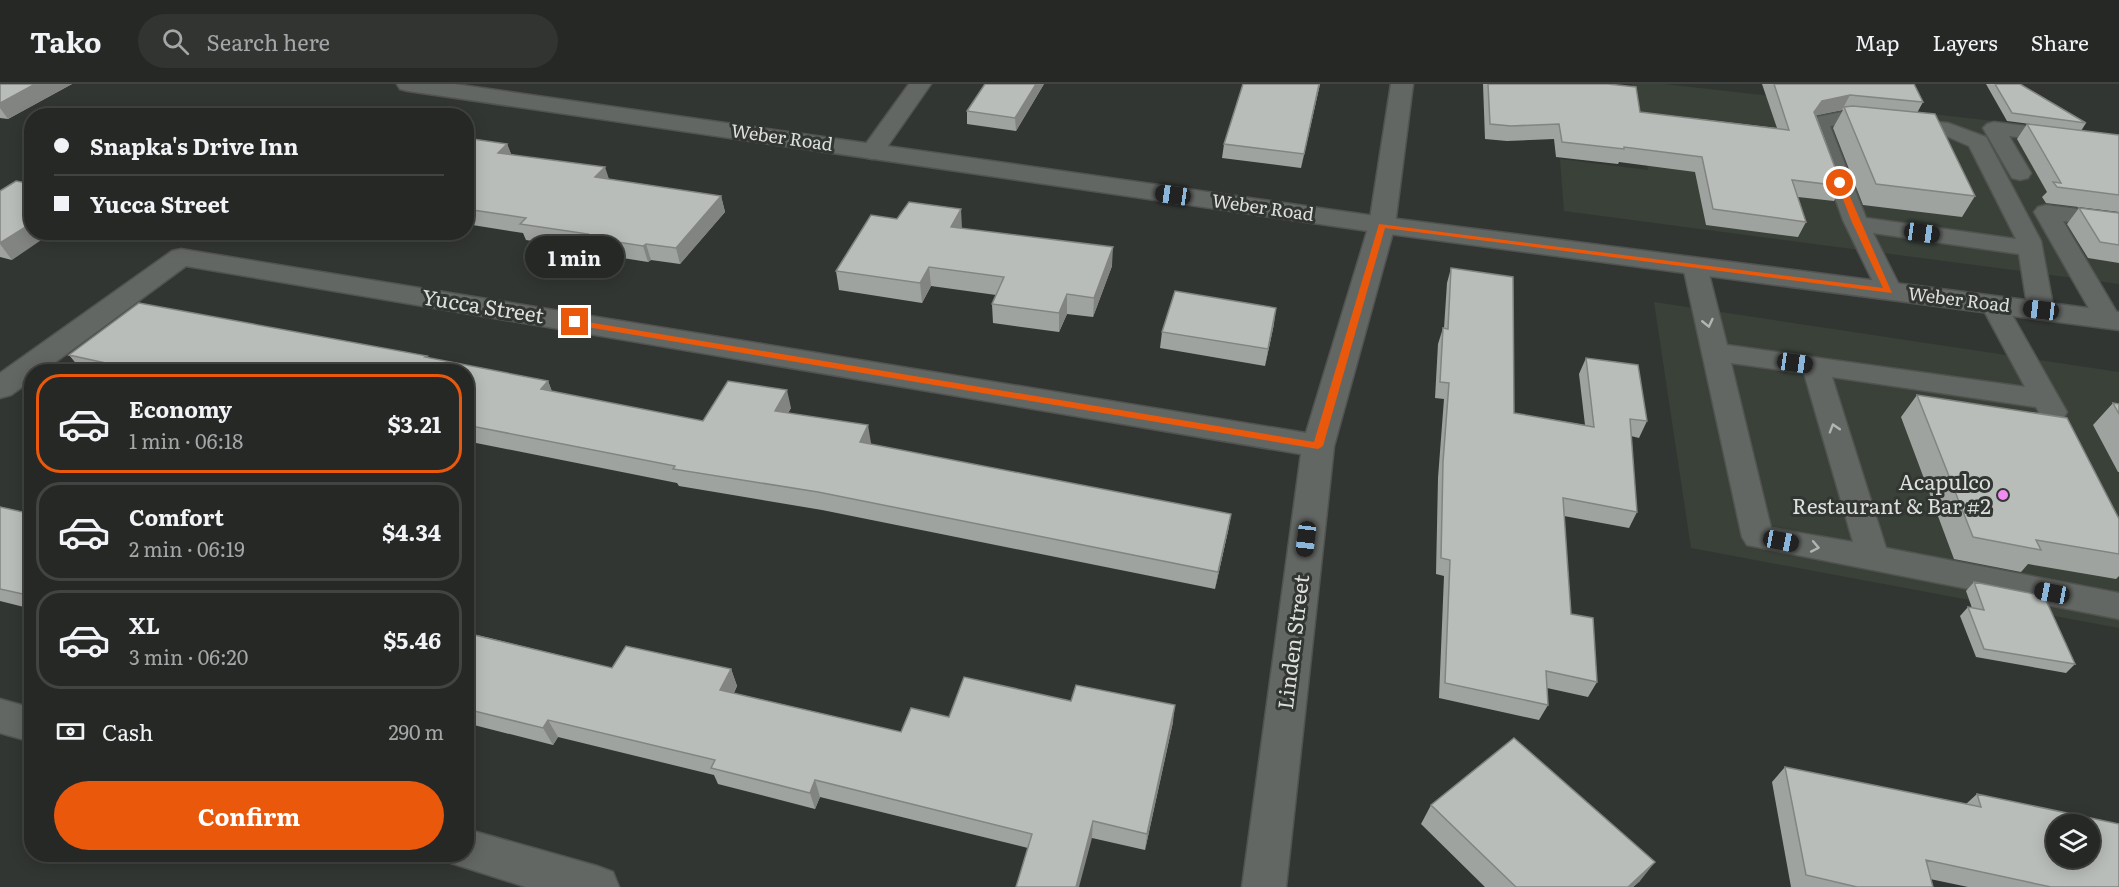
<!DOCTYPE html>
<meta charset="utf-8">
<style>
:root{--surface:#262826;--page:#323432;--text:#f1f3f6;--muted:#a4a6a7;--line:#424443;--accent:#ea580c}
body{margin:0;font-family:Literata,serif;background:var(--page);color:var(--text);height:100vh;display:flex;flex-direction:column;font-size:22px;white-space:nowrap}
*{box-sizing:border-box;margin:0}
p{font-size:20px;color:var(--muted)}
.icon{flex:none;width:33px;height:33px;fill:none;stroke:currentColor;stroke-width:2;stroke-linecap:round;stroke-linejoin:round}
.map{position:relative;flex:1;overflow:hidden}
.drawer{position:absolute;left:24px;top:280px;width:450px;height:498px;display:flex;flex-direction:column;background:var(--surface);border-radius:24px;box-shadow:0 3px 15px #0003,0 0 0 2px var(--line)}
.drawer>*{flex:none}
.banner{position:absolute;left:24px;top:24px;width:450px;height:132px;border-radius:24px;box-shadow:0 3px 15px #0003,0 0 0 2px var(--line);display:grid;align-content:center;height:132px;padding:0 30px;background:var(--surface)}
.buttons{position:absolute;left:2046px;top:730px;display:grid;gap:12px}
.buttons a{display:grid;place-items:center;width:54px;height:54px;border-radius:50%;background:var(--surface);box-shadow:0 3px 15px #0003,0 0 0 2px var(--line);font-size:30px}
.end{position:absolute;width:27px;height:27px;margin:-14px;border:8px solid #ea580c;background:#fff;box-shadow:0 0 0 3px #fff}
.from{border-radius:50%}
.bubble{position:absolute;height:42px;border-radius:21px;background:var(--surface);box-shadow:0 3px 15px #0003,0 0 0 2px var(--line);font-size:20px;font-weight:700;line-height:42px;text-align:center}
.car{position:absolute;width:18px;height:36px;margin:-18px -9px;border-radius:8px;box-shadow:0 0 4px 2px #0007;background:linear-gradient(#222 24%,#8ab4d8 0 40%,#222 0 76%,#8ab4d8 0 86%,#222 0)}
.banner b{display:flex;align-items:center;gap:21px;height:57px;font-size:22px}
.banner b+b{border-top:2px solid var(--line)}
.banner i{width:15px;height:15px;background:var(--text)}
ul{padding:10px 0 0;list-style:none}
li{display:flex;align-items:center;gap:18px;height:99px;margin:0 12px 9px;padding:0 18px;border:3px solid var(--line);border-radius:24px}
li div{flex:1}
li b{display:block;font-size:22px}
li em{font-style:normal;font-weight:700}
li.on{border-color:var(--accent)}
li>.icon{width:54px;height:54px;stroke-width:1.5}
.pay{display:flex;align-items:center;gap:15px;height:66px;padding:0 30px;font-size:22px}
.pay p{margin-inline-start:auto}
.button{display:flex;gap:12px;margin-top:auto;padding:12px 30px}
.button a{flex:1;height:69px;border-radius:36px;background:var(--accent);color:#fff;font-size:24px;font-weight:700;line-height:69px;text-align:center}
header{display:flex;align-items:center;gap:36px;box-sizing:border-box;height:84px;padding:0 30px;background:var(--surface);border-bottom:2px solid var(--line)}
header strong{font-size:28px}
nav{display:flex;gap:33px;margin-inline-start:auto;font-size:21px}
.search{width:420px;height:54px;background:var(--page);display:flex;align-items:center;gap:15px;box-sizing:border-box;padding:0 21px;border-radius:33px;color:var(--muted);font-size:22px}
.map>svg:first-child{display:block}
.built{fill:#394139}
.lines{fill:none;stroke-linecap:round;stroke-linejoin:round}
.lane-casing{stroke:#515351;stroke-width:3}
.street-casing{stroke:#515351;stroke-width:3}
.secondary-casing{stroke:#515351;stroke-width:3}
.lane{fill:#636763;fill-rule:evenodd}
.street{fill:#636763;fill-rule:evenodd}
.secondary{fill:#636763;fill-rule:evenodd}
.wall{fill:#9fa39f}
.shaded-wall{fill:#828482}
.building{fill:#b9bdb9;stroke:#828482;stroke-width:1.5;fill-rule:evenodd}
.oneway{stroke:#b2b5b2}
.route{fill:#ea580c}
.poi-dot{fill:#f28af3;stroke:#323632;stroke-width:2}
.labels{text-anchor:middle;stroke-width:6;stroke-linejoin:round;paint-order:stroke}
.far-street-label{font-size:18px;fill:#dddfdd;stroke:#323632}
.street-label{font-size:21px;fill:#dddfdd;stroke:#323632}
.poi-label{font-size:21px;fill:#dddfdd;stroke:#323632;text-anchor:end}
</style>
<header>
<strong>Tako</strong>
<div class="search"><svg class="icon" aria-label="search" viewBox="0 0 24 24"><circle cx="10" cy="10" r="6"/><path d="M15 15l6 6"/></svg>Search here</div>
<nav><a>Map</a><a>Layers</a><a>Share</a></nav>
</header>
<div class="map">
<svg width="2119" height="803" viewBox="0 0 2119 803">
<rect width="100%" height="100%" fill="#323632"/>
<!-- built -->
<path class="built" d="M1632,0H1664L2119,51V200L1564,127L1560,75L1648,86Z
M1654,218L2119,288V544L1691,464Z"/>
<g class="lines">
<!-- lane casing -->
<g class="lane-casing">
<path id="lane" d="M1842,28L1948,39L1986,53L2041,157L2054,227L2050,233L2041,235L2032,233L2028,227L2019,170L1873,149L1902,207L1898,212L1889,215L1880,212L1843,136L1809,42L1816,33ZM1842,40L1944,51L1969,62L2016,155L1866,134L1830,42Z
M1994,38L2119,54V66L2009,52L2031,89L2028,94L2020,96L2012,94L1983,44L1987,40Z
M2046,121L2119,130V144L2063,137L2119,232L2117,241L2108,243L2099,241L2095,235L2034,128L2038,123Z
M1695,175L1704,177L1707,182L1727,261L2025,303L1981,221L1985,215L1994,213L2003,215L2067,328L2063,335L2053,338L2043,335L2036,323L1832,293L1886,464L2119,509V535L1747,461L1742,453L1683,182L1686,177ZM1731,279L1804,289L1853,458L1771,444Z"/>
</g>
<!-- street casing -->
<g class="street-casing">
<path id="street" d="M909,0H931L880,73L872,75L864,73L860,68Z
M1391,0H1413L1395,141L1334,362L1286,803H1242L1301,370L186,182L42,288H32V296L11,311L0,314V289L172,167L181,165L1306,349L1369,141Z
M0,615L32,624V658L0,649Z
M466,745L597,782L613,788L619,803H526L451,779L447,771H466Z"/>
</g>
<!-- secondary casing -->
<g class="secondary-casing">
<path id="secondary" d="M397,0H454L1382,133L2119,228V246L1382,149L408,7L400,5Z"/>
</g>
<!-- lane -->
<use href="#lane" class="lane"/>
<!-- street -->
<use href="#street" class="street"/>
<!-- secondary -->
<use href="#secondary" class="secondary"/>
</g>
<!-- wall -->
<path class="wall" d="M0,0H72L8,35L0,34Z
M1044,0L1016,47L967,40V27Z
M1320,0L1301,84L1222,74L1224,60Z
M1483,0H1608L1640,28L1777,44L1762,0H1914L1923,18L1917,29L1975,112L1962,133L1863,121L1833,44L1843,26L1816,31L1842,102L1834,117L1798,113L1806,138L1798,153L1706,141L1695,88L1619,78L1618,80L1556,73L1554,55L1507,57L1485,55Z
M1986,0H2020L2086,39L2081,47L2119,51V128L2046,119L2042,113L2047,108L2017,55L2027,40L2046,42L2007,37Z
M466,54L507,60L511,70L609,95L721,112L725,128L680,180L651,176L648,178L591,169L590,166L526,156L523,149L466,140Z
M0,107L12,176L0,173Z
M2079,124L2119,129V179L2088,174L2067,140Z
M897,135L962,144L1112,182L1093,233L1067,230L1059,248L993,239L992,220L996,211L931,202L922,219L839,206L836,187Z
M1451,184L1514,329L1585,341L1579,290L1586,274L1647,337L1639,354L1631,352L1637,428L1629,444L1564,432L1571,530L1597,598L1588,613L1547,604L1548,621L1539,636L1439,614L1444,492L1436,490L1438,394L1444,315L1435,314L1438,260L1443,244H1444L1447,199Z
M1274,240L1265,282L1160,264L1162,248Z
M69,271L428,274L548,297L552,308L703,337L791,324L788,329L871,359L870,360L1231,430L1228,447L1215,505L822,426L679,402L677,399L466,357V288H83Z
M1917,311L2119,435V492L2116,495L2028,480L2021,488L1954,475L1901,333Z
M2113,319L2119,320V388H2118L2093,341Z
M0,423L32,430V525L0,517Z
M1974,498L2075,580L2066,589L1976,573L1960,532L1968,523L1972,524L1966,507Z
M466,546L469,549L612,584L731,585L737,602L734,609L901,648L949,633L1071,617L1173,638L1145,766L1092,754L1028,764L820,713L815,725L718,700L714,691L558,653L553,661L466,639Z
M1785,683L1966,720L1977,710L2119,803H1968L1930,795L1933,803H1791L1772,698Z
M1431,721L1640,797L1633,803H1485L1421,740Z"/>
<!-- shaded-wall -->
<path class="shaded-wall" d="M35,0H72L8,35L0,24V19Z
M1036,0H1044L1016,47L1015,34Z
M1319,0H1320L1301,84Z
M1850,11L1842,26L1814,32V28L1822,17Z
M507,60L513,75L498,69Z
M605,83L610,98L595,93Z
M721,112L725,128L680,180L676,164Z
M961,125L962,144L952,162L951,143Z
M32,139V148H53L12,176L0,160V159Z
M646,160L651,176L648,178L643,162Z
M1113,163L1112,182L1093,233L1094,214Z
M929,183L931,202L922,219L920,199Z
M1067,210V230L1059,248V229Z
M1276,224L1274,240L1265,282L1268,265Z
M548,297L555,315L541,305Z
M787,306L791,324L779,344L775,327Z
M868,341L871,359L863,376L860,358Z
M1231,430L1228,447L1215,505L1218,488Z
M731,585L737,602L726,623L720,606Z
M1175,621L1173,638L1145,766L1147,750Z
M548,636L558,653L553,661L543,644Z
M815,696L820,713L815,725L810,709Z
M1093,737L1092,754L1079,803H1076Z
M1655,778L1640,797L1633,803H1628Z"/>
<!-- building -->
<path class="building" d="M0,0H35L0,19Z
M985,0H1036L1015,34L967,27Z
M1243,0H1319L1304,70L1224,60Z
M1488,0H1608L1636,3L1640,28L1789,46L1774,0H1914L1923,18L1850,11L1822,17L1814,28L1842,102L1792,96L1806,138L1713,125L1702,73L1624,63V65L1562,58L1559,40L1511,42L1490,40Z
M1995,0H2020L2086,39L2012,29Z
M1853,22L1935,30L1975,112L1876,100L1844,23Z
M259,26L301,32H244L254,29Z
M2027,40L2119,51V111L2057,103L2053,98L2061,99Z
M466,54L507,60L498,69L605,83L595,93L721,112L676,164L646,160L643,162L585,153L588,150L520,140L526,134L466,125Z
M16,97L32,100V139L0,159V107Z
M909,118L961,125L951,143L1113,163L1094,214L1067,210L1059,229L992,220L1004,193L929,183L920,199L836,187L871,131L897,135Z
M2079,124L2119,129V161L2100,158Z
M1451,184L1513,193L1514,329L1594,343L1586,274L1638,281L1647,337L1630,335L1637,428L1563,414L1571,530L1593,534L1597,598L1546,587L1548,621L1445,599L1450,476L1441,474L1443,378L1449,299L1440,298L1443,244L1448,245Z
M1175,207L1276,224L1268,265L1162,248Z
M139,219L427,272L425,273L548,297L541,305L703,337L728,297L787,306L775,327L868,341L860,358L1231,430L1218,488L818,408L673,385L675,382L466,341V288H147L69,271Z
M1917,311L2067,334L2119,435V470L2036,456L2041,466L1973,453Z
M2113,319L2119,320V330Z
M0,423L32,430V512L0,505Z
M1974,498L2044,512L2075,580L1984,565L1968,523L1984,526Z
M466,549L612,584L626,562L731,585L720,606L901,648L911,624L949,633L964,593L1071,617L1076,601L1175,621L1147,750L1093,737L1076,803H1016L1032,750L815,696L810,709L711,684L715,676L548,636L543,644L466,625Z
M1514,654L1655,778L1628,803H1516L1431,721Z
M1785,683L1981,723L1977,710L2119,740V803H2051L1926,776L1933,803H1857L1806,791ZM2056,741H2090V774H2056Z"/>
<!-- one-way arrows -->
<defs><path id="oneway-chevron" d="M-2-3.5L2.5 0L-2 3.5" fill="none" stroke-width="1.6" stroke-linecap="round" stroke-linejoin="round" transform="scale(1.5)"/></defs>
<g class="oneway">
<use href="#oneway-chevron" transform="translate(1708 239) rotate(77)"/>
<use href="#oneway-chevron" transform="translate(1834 344) rotate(-107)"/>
<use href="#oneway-chevron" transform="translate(1815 463) rotate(11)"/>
</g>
<!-- route -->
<path class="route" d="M1840,96L1844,99L1892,209L1385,144L1323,362L1318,365L575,241L571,238L575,236L1314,358L1379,140L1883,204L1851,136L1837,99Z"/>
<!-- markers -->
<circle class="poi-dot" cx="2003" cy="411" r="6"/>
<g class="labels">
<!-- far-street labels -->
<g class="far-street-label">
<text transform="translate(782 54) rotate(8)" y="6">Weber Road</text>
<text transform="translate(1263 124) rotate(8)" y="6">Weber Road</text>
<text transform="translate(1959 216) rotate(7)" y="6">Weber Road</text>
</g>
<!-- street labels -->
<g class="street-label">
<text transform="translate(483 223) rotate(9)" y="7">Yucca Street</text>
<text transform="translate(1294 558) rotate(-83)" y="7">Linden Street</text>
</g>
<!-- poi labels -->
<g class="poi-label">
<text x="1991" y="406">Acapulco<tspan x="1991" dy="24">Restaurant &amp; Bar #2</tspan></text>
</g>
</g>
</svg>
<div class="buttons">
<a><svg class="icon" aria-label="layers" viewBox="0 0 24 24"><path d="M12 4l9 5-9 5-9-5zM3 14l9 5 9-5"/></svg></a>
</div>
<i class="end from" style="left:1840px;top:99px"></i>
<i class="end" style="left:575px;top:238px"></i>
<div class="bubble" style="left:525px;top:152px;width:99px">1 min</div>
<i class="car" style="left:1173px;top:111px;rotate:278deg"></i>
<i class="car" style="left:1922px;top:149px;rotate:98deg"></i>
<i class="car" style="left:2041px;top:226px;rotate:277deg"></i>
<i class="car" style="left:1795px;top:279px;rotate:98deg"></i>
<i class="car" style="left:1306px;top:455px;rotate:187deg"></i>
<i class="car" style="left:1781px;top:457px;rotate:101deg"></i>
<i class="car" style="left:2052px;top:509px;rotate:281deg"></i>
<div class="banner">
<b><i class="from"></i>Snapka's Drive Inn</b>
<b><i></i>Yucca Street</b>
</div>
<section class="drawer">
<ul>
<li class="on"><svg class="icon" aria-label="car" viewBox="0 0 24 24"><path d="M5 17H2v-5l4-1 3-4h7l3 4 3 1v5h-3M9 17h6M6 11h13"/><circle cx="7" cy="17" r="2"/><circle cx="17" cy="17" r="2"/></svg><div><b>Economy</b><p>1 min · 06:18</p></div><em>$3.21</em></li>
<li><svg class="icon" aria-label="car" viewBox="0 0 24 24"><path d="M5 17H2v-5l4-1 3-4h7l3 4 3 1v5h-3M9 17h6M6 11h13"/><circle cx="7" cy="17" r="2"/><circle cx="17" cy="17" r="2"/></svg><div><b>Comfort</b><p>2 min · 06:19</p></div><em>$4.34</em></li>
<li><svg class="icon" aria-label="car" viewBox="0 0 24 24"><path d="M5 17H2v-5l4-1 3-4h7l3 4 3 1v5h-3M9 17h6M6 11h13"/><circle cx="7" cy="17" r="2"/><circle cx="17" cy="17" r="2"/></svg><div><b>XL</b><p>3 min · 06:20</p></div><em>$5.46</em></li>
</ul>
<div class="pay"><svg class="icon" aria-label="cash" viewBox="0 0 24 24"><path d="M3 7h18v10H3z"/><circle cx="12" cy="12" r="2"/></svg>Cash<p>290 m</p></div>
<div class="button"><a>Confirm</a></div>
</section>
</div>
